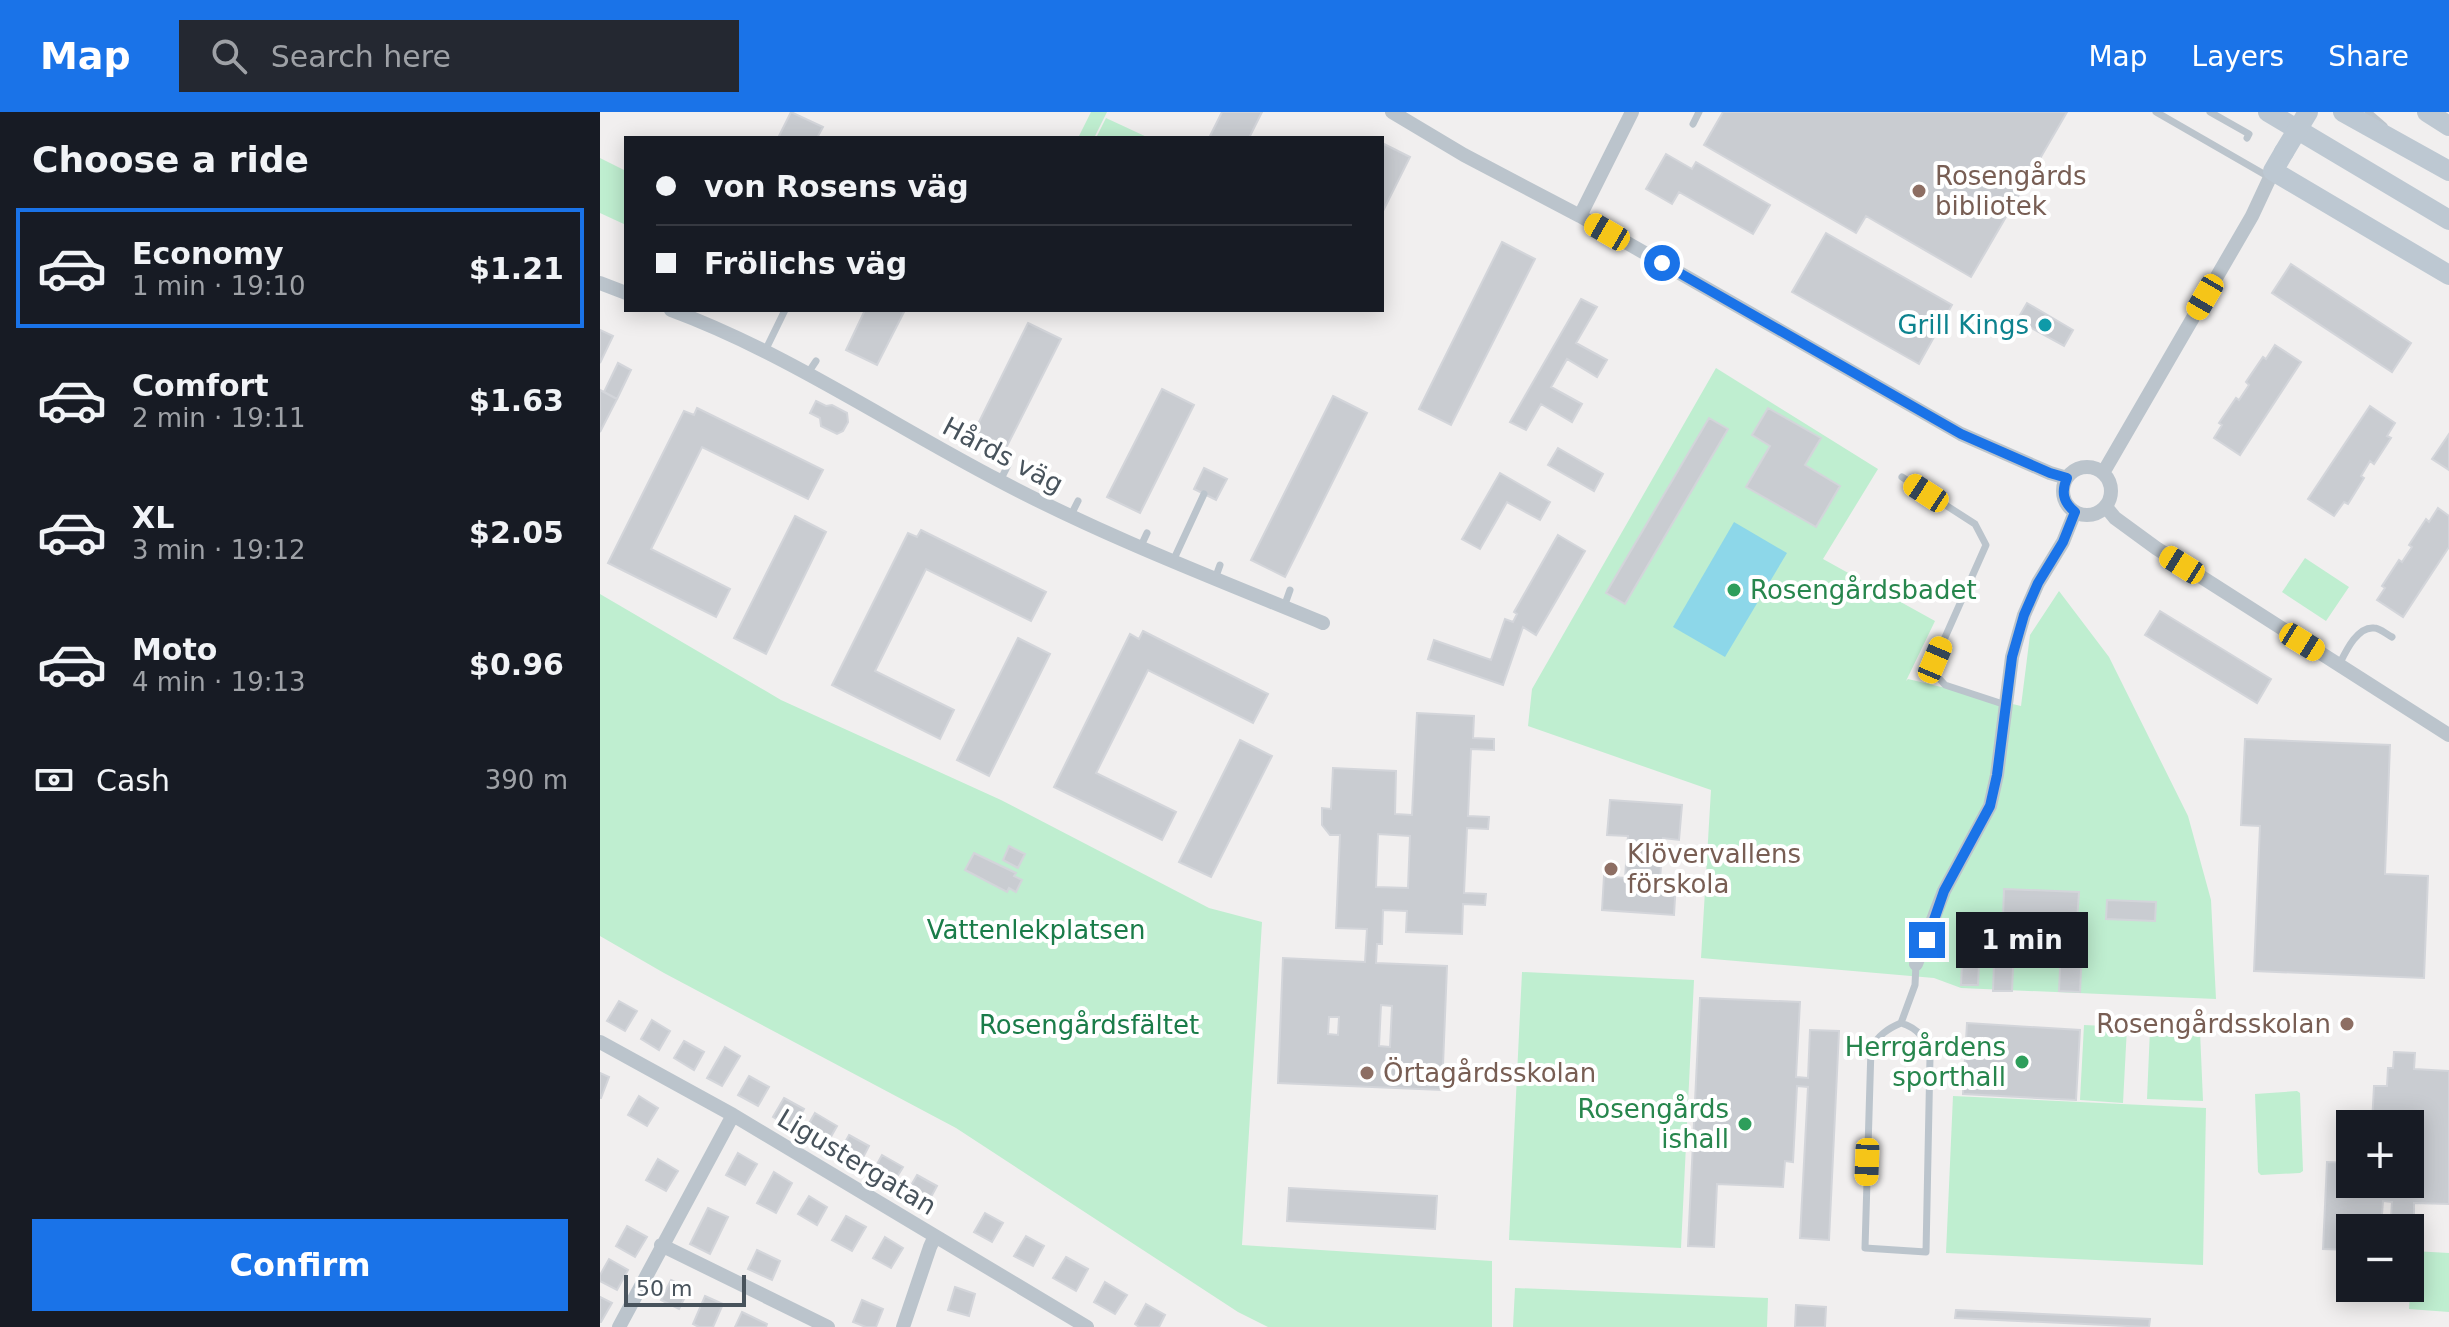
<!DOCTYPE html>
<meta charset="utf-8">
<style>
:root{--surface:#171b24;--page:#242831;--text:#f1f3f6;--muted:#9ea1a6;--line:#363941;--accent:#1a73e8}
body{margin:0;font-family:"DejaVu Sans",sans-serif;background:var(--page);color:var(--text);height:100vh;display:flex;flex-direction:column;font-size:30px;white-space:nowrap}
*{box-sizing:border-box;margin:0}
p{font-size:26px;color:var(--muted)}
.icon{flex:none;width:44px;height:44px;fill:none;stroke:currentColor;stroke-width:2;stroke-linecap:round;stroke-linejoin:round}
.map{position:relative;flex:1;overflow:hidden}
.sheet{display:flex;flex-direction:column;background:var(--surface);width:600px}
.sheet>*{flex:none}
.hud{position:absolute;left:24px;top:24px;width:760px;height:176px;border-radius:0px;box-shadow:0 4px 20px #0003;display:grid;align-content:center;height:176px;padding:0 32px;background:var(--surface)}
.controls{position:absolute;left:1736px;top:998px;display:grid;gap:16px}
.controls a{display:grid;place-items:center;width:88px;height:88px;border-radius:0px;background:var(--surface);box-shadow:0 4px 20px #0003;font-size:40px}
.scale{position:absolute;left:24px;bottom:20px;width:122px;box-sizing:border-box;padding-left:8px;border:4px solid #48535c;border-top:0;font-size:22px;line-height:28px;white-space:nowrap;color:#48535c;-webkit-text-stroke:6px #fff;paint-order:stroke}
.end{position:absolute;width:36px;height:36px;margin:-18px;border:10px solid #1a73e8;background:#fff;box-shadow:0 0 0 4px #fff}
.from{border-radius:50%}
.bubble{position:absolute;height:56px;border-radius:0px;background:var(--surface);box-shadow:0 4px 20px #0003;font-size:26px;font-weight:600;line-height:56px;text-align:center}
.car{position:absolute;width:24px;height:48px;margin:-24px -12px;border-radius:10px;box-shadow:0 0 6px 2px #0007;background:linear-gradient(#f5c518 24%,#345 0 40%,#f5c518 0 76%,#345 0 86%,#f5c518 0)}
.hud b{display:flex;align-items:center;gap:28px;height:76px;font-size:30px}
.hud b+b{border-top:2px solid var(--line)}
.hud i{width:20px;height:20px;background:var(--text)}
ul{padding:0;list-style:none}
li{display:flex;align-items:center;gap:24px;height:120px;margin:0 16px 12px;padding:0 16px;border:4px solid transparent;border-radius:0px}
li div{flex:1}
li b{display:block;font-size:30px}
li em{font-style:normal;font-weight:600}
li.selected{border-color:var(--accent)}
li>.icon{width:72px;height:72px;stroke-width:1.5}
h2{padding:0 32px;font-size:36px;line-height:96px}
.pay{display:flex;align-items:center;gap:20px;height:88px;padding:0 32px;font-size:30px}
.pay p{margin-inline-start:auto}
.cta{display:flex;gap:16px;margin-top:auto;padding:16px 32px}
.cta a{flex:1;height:92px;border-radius:0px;background:var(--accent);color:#fff;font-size:32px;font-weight:600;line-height:92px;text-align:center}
header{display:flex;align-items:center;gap:48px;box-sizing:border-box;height:112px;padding:0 40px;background:var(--accent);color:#fff}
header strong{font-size:38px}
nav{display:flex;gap:44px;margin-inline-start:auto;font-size:28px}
.search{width:560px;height:72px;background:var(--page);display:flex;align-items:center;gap:20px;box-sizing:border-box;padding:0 28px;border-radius:0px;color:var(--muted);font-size:30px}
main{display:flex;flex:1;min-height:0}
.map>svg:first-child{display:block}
.green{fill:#bfeed0}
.water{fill:#8dd7e9}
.building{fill:#c9ccd1;stroke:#d3d5da;stroke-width:2;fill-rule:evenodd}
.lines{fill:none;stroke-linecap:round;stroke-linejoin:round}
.lane{stroke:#bbc4cc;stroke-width:7}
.street{stroke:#bbc4cc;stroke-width:14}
.secondary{stroke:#bdc8d2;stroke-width:20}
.secondary-bridge{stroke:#bdc8d2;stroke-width:20}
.route{stroke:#1a73e8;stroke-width:10}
.education-dot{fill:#8d6e63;stroke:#fff;stroke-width:3}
.culture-dot{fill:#0f9aa8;stroke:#fff;stroke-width:3}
.leisure-dot{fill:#2e9e5b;stroke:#fff;stroke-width:3}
.labels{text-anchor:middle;stroke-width:8;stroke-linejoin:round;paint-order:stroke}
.education-label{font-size:26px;fill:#785e54;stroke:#fff;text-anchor:start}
.culture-label{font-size:26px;fill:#0d838f;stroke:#fff;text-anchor:end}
.street-label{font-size:26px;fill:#48535c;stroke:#fff}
.leisure-label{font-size:26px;fill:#27864d;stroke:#fff;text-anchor:end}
.park-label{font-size:26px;fill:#1a7c49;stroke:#fff}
</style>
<header>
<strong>Map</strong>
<div class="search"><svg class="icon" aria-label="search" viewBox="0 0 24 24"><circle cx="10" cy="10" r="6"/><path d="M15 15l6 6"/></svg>Search here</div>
<nav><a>Map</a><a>Layers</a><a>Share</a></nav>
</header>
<main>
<section class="sheet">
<h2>Choose a ride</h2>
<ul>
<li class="selected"><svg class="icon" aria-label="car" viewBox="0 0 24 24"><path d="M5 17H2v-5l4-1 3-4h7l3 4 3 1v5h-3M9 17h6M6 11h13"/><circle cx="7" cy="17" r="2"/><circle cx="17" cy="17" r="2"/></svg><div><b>Economy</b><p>1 min · 19:10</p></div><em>$1.21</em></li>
<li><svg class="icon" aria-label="car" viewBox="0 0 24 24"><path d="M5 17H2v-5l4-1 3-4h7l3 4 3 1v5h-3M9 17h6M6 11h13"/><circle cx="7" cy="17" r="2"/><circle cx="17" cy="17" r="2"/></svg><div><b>Comfort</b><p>2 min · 19:11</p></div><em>$1.63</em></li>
<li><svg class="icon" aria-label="car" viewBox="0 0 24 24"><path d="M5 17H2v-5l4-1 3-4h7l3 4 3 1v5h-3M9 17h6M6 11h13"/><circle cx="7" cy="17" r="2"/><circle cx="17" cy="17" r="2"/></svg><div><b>XL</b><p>3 min · 19:12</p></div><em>$2.05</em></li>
<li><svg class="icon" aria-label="car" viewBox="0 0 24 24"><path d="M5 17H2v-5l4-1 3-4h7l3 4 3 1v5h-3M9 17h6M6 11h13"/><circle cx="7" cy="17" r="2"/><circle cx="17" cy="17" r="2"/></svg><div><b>Moto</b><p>4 min · 19:13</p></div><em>$0.96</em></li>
</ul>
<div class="pay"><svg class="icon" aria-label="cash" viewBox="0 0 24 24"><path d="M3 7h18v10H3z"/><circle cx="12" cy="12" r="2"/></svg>Cash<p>390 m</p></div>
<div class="cta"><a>Confirm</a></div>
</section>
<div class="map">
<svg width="1849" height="1215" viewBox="0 0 1849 1215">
<rect width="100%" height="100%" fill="#f1efef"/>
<!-- green -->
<path class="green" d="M491,0H507L494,26H478Z
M506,6L549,26H496Z
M0,46L26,59V113L0,101Z
M1116,256L1278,357L1223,447L1335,509L1306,569L1308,567L1421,594L1430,523L1459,479L1509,545L1588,704L1611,788L1616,887L1361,876L1334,866L1101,846L1111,678L928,614L932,577Z
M1705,446L1749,475L1726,509L1682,480Z
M0,482L181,588L401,688L609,796L662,810L642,1133L892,1149V1215H668L638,1200L356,1016L64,861L0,824Z
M922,860L1094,868L1081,1136L909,1128Z
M1484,913L1527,915L1523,991L1480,988Z
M1550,917L1600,919L1603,989L1547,987Z
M1697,979L1700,981L1703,1059L1700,1061L1661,1063L1658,1060L1655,982Z
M1353,984L1606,996L1603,1153L1346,1141Z
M1813,1139L1849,1141V1200L1809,1197Z
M915,1176L1168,1186L1167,1215H913Z"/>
<!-- water -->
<path class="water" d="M1134,410L1187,441L1125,545L1073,515Z"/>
<!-- building -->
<path class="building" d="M191,0L223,15L217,26H178Z
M622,0H662L649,26H609Z
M1123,0H1467L1371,165L1266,104L1256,121L1104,33Z
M782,31L810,45L782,101Z
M1066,42L1092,57L1096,50L1170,93L1153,122L1079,80L1072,92L1046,77Z
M1226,121L1352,193L1319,252L1192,180Z
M902,130L935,147L851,313L819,297Z
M1691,152L1811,231L1792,260L1672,181Z
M981,187L997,195L976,231L1007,248L997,265L967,247L951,275L982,292L972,310L941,292L926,318L910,310Z
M1427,191L1473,218L1464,234L1417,208Z
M265,198H305L277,253L246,238Z
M428,211L461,227L406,336L374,320Z
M0,218L13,224L0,251Z
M1675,233L1701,250L1640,343L1614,326L1622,313L1619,311L1636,286L1639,288L1649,273L1646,270L1663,245L1666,247Z
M18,251L31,258L17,287L4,280Z
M562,277L594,293L540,401L507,385Z
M0,278L17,287L0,320Z
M733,284L767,301L685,465L651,448Z
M216,289L226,294L232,293L247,301L248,310L243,319L237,322L221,314L220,306L210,301Z
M1770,294L1795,311L1787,324L1791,326L1774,352L1770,349L1761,364L1764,366L1748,392L1744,390L1734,404L1708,387Z
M97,296L223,358L208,387L102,335L51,437L130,477L116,505L8,451L84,299L94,303Z
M1168,296L1221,326L1205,353L1240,374L1216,415L1146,375L1170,334L1152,323Z
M1109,306L1128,317L1025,492L1006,481Z
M1849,322V358L1832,347Z
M958,336L1003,362L994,379L948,353Z
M604,356L627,367L616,388L594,377Z
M900,361L950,390L940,408L907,390L880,437L862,427Z
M1838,396L1849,404V435L1803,505L1777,488L1785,476L1782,474L1799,448L1802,450L1812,435L1809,433L1826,407L1829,410Z
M195,404L226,420L166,542L134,526Z
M321,418L446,480L431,509L326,457L275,559L354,598L340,627L232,573L308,421L317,425Z
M958,423L985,439L936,523L923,515L903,573L828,547L834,528L891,548L905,507L913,510L917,502L914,500Z
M1560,499L1671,567L1657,591L1545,523Z
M543,519L668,582L653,611L548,558L496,661L576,700L562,728L454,675L530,522L539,527Z
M418,526L450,542L389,664L357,648Z
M817,601L874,604L873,626L894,627V638L871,637L868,704L889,705L888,717L867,716L864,781L886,782L885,793L863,792L862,822L806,820L807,799L783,798L782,832H777L776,851L847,854L842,978L678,971L683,846L765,850L767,817L736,816L740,723H730L722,713V696L731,697L733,656L796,659L795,702L812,703ZM778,722L810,724L808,776L776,775ZM781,893L792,894L790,935L779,934ZM729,905H739L738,923L728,922Z
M1645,627L1790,633L1785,762L1828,764L1824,866L1654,859L1660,714L1641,713Z
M640,628L672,644L611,765L579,750Z
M1010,688L1082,693L1079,728L1063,726L1060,768L1076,769L1074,803L1002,798L1004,764L1025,766L1028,724L1007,723Z
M409,734L425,742L418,756L403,748Z
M374,741L416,761L414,764L422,768L416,780L409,776L407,780L365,758Z
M1404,777L1479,780L1477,809L1403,806Z
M1507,788L1556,790L1555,809L1506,807Z
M1363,830L1380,831V838L1395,839V832L1414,833L1412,879H1393L1394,852H1379L1378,873H1361Z
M1461,835L1482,836L1480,880L1459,879Z
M1100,886L1200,890L1196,965L1208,966L1210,918L1239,919L1229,1128L1200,1126L1208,975L1197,974L1193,1050L1185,1049L1183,1075L1117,1072L1114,1135L1088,1134Z
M19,889L37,899L25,919L7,909Z
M52,908L70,919L59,938L41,927Z
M1367,911L1480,918L1476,988L1363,982Z
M84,929L104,940L94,958L74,946Z
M125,935L140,944L122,974L107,966Z
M1794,940L1815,941L1814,957L1849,959V1092L1814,1091V1106L1791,1105L1792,1090L1783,1089L1781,1116H1750V1138L1723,1137L1727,1050L1750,1051V1072H1810V1012H1772L1774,974H1787L1788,956H1793Z
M0,961L9,965L1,986H0Z
M149,964L169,975L158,994L138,983Z
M39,984L58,996L47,1014L28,1003Z
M184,986L204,997L193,1017L173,1005Z
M215,1001L237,1014L225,1035L203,1022Z
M249,1023L269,1034L258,1055L238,1043Z
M138,1041L157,1052L145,1073L126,1063Z
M282,1043L303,1055L291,1075L271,1063Z
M58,1047L78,1059L66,1079L46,1068Z
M174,1060L192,1071L176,1101L157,1091Z
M317,1063L337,1074L325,1096L305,1084Z
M689,1076L837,1084L835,1117L687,1109Z
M209,1084L227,1095L217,1113L198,1102Z
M108,1096L128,1105L110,1142L90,1132Z
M385,1101L403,1111L392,1130L374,1120Z
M246,1104L266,1115L252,1139L232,1128Z
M27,1114L47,1125L35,1145L16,1134Z
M426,1124L444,1134L433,1154L414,1144Z
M285,1125L303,1136L291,1156L273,1146Z
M157,1138L180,1149L172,1168L148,1157Z
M466,1145L488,1157L476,1179L453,1166Z
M9,1147L28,1158L17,1178L0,1169V1163Z
M71,1168L89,1177L79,1197L61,1188Z
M505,1170L527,1183L515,1202L494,1190Z
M355,1175L375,1182L369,1204L348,1198Z
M105,1184L123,1192L113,1215H99L93,1212Z
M0,1185L12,1191L1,1210H0Z
M262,1188L283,1197L276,1215H266L253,1210Z
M546,1192L565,1203L559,1215H539L535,1212Z
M1196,1193L1226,1195L1225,1215H1195Z
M1356,1198L1550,1207L1549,1215L1355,1206Z
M142,1200L167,1212L166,1215H135Z"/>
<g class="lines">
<!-- lane -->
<path class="lane" d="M1556,0L1669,65
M1610,0L1649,22L1647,26
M1768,0L1784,14
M1093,12L1099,0
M165,239L185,198
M208,261L216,249
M1302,365L1375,412L1386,433L1335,548L1336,563L1345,573L1406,593
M400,369L408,353
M470,405L478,389
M540,436L547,421
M573,449L604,382
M615,467L620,453
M684,495L690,478
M1739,553C1745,541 1757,514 1774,516C1780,516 1786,522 1792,525
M1301,911C1318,916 1327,927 1330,945L1326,1140L1265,1136L1271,936C1279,923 1287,917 1301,911L1315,873L1316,852"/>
<!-- street -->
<path class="street" d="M792,0L864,43L980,104L1361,322L1450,361L1467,366
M980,104L1032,0
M0,171L26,181
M71,198C185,240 292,313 400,369C504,424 614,466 723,511
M1463 379a24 24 0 1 1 48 0a24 24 0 1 1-48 0Z
M1503,361L1652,104L1673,59
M1506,395L1515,406L1556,436L1849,623
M1316,852L1344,779L1390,694L1397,663L1412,545L1424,503L1438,471L1463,430L1475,400
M0,930L133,1003L487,1215
M61,1133L228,1215
M19,1215L133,1003
M303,1215L330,1135L335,1124"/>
<!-- secondary -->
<path class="secondary" d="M1668,0L1849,108
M1743,0L1849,59
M1827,0L1849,14
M1684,40L1673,59L1849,163"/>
<!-- secondary-bridge -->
<path class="secondary-bridge" d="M1684,40L1708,0"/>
</g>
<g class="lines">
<!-- route -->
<path class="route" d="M1062,151L1361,322L1450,361L1467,366C1461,380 1463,390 1475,400L1463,430L1438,471L1424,503L1412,545L1397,663L1390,694L1344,779L1327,828"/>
</g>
<!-- markers -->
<g class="education-dot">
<circle cx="1319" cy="79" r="8"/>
<circle cx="1011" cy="757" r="8"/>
<circle cx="1747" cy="912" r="8"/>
<circle cx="767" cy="961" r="8"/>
</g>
<circle class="culture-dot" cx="1445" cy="213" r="8"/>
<g class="leisure-dot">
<circle cx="1134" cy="478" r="8"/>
<circle cx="1422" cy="950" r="8"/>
<circle cx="1145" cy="1012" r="8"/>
</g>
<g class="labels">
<!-- education labels -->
<g class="education-label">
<text x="1335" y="73">Rosengårds<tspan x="1335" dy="30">bibliotek</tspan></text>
<text x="1027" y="751">Klövervallens<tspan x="1027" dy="30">förskola</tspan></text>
<text x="1731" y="921" text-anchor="end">Rosengårdsskolan</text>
<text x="783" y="970">Örtagårdsskolan</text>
</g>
<!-- culture labels -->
<g class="culture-label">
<text x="1429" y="222">Grill Kings</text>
</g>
<!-- street labels -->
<g class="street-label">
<text transform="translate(403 343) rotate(28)" y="9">Hårds väg</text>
<text transform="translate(257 1050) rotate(31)" y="9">Ligustergatan</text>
</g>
<!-- leisure labels -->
<g class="leisure-label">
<text x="1150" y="487" text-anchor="start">Rosengårdsbadet</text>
<text x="1406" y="944">Herrgårdens<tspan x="1406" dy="30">sporthall</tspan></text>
<text x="1129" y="1006">Rosengårds<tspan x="1129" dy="30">ishall</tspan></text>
</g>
<!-- park labels -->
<g class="park-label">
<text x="436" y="827">Vattenlekplatsen</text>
<text x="489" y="922">Rosengårdsfältet</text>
</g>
</g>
</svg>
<div class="controls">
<a>+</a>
<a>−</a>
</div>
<div class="scale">50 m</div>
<i class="end from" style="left:1062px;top:151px"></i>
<i class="end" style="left:1327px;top:828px"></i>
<div class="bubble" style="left:1356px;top:800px;width:132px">1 min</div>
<i class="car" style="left:1007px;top:120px;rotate:300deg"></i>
<i class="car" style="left:1605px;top:185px;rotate:210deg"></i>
<i class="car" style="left:1326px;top:381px;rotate:303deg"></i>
<i class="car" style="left:1582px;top:453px;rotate:302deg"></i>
<i class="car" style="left:1702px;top:530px;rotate:122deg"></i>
<i class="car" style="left:1335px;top:548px;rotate:23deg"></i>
<i class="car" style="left:1267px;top:1050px;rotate:182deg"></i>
<div class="hud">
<b><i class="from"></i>von Rosens väg</b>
<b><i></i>Frölichs väg</b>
</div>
</div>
</main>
